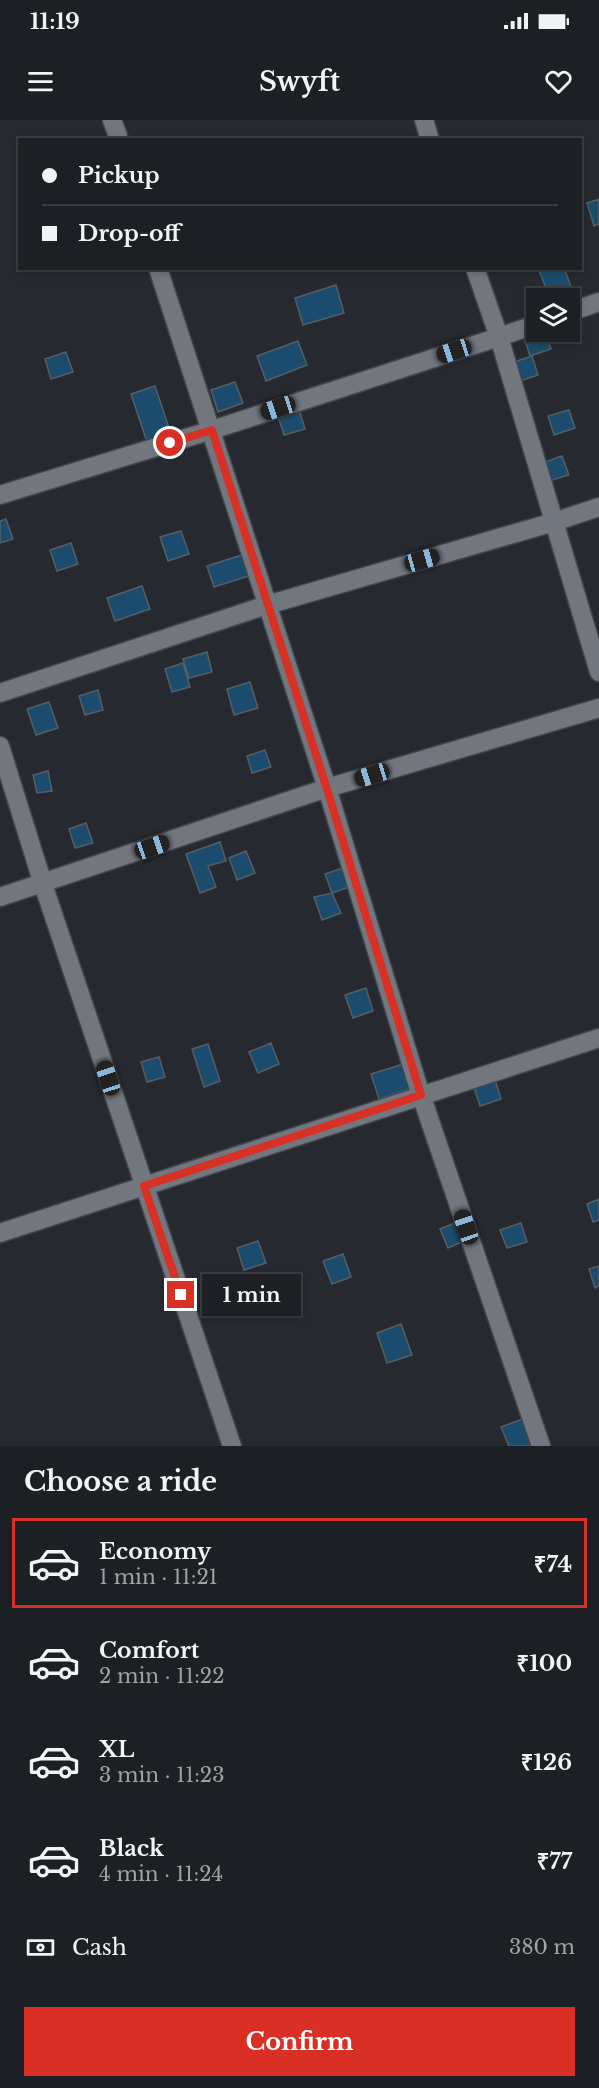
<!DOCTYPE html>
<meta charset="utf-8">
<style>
:root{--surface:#1c1f24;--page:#25272c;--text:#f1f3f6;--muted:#a0a2a6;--line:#3a3d41;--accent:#d93025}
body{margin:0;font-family:"Libre Baskerville",serif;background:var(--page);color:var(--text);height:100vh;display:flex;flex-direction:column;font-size:22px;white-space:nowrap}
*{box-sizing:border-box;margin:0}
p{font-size:20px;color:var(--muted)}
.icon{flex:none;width:33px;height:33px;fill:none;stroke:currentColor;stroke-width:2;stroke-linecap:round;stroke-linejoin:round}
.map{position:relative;height:1326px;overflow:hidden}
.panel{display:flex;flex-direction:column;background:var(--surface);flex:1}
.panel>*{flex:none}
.banner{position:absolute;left:18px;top:18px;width:564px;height:132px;border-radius:0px;box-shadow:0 3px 9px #0003,0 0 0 2px var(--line);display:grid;align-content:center;height:132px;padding:0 24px;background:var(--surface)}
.controls{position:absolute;left:526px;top:168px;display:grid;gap:12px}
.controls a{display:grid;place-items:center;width:54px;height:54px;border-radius:0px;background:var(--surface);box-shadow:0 3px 9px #0003,0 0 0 2px var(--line);font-size:30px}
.end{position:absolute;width:27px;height:27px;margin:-14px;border:8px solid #d93025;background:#fff;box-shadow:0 0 0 3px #fff}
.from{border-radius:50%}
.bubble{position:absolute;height:42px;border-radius:0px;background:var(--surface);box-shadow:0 3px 9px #0003,0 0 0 2px var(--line);font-size:20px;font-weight:800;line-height:42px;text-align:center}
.car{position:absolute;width:18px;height:36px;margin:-18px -9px;border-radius:8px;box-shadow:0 0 4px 2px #0007;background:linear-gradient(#222 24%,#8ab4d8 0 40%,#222 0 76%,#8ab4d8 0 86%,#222 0)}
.banner b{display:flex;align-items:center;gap:21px;height:57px;font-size:22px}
.banner b+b{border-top:2px solid var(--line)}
.banner i{width:15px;height:15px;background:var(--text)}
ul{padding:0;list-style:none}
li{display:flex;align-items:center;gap:18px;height:90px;margin:0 12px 9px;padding:0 12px;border:3px solid transparent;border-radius:0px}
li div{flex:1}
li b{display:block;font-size:22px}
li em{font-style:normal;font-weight:800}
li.active{border-color:var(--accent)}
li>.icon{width:54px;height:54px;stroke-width:1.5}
h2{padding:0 24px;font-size:27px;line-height:72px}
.pay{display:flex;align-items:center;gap:15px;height:66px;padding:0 24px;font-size:22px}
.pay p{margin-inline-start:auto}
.primary-button{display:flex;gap:12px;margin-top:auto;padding:12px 24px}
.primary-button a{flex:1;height:69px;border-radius:0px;background:var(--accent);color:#fff;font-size:24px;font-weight:800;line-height:69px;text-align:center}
.status{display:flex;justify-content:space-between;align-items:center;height:42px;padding:0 30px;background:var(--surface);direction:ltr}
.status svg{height:16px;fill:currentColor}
header{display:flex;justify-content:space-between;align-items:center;height:78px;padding:0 24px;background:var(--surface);font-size:27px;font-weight:800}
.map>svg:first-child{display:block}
.building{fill:#1b4c6d;stroke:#565e64;stroke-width:1.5}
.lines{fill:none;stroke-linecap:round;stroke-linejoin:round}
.minor-casing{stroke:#43454b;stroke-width:21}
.minor{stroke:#72767e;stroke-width:18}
.route{stroke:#d93025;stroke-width:8}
</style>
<div class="status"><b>11:19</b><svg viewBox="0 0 49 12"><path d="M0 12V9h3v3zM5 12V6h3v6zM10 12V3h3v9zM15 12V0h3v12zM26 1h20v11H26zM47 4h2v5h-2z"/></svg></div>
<header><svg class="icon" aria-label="menu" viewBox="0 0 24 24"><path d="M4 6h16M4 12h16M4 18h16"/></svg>Swyft<svg class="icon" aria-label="heart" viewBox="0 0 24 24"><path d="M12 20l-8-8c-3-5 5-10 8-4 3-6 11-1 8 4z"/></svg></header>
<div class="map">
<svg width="599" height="1326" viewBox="0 0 599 1326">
<rect width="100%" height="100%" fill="#262930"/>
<!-- building -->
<path class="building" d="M599,79V104L594,106L587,83Z
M538,148H564L575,177L570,179L550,178Z
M336,165L344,193L303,205L295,178Z
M542,212H545L551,229L530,236L524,217Z
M298,221L307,245L266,261L257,236Z
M66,232L73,252L51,259L45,239Z
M532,236L538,255L517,262L511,243Z
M235,262L243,283L218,292L211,270Z
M155,266L171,314L147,322L131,274Z
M298,286L305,309L284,315L277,293Z
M569,290L575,308L554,315L548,296Z
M562,336L569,355L548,361L542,343Z
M6,399L13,419L0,423V401Z
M181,411L189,434L168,441L160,417Z
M71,423L78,444L57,451L50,430Z
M245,434L252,455L214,467L207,446Z
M142,466L150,489L115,501L107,478Z
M207,532L212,552L189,558L183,539Z
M183,543L190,567L172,572L165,549Z
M250,562L258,588L234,595L227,569Z
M98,570L103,590L85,595L79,576Z
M49,582L58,608L36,615L27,589Z
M265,630L271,647L252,653L247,636Z
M48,651L52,671L37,673L33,655Z
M86,703L93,723L75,728L69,709Z
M220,722L226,741L208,746L216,767L200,773L186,734Z
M246,731L255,753L237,760L229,738Z
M343,748L349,767L332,773L325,754Z
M332,773L341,793L322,800L314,777Z
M366,868L373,891L353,898L345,875Z
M271,923L279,944L258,953L249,932Z
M208,924L220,961L204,967L192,929Z
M159,937L165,957L147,962L141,942Z
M410,942L418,966L379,979L371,954Z
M495,960L501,979L480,986L474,967Z
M599,1079V1100L593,1102L587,1084Z
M457,1102L464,1121L448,1128L440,1109Z
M521,1103L527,1122L507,1128L500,1110Z
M258,1121L266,1143L244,1150L237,1128Z
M343,1134L351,1157L332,1164L323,1141Z
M599,1146V1166L595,1168L589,1149Z
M401,1204L412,1235L387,1243L377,1213Z
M525,1298L533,1326H509L501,1307Z"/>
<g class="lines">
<!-- minor casing -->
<g class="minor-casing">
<path id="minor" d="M112,0L118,16
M424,0L430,20
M158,148L327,668L418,966L541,1326
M475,148L499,217L537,204
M570,192L599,182
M0,375L212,310L499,217L599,552
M0,573L267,485L554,402L599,387
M0,626L43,764L232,1326
M0,777L327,668L599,588
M0,1113L599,918"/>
</g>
<!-- minor -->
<use href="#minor" class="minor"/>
</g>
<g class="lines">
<!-- route -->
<path class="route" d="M170,323L212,310L327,669L421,975L144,1066L181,1175"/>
</g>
</svg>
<div class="controls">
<a><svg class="icon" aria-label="layers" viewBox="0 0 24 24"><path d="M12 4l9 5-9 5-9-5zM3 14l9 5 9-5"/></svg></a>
</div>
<i class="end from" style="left:170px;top:323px"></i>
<i class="end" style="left:181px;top:1175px"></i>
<div class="bubble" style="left:202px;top:1154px;width:99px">1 min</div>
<i class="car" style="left:454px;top:231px;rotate:252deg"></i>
<i class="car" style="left:278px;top:288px;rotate:252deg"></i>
<i class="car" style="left:422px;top:440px;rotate:74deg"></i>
<i class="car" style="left:372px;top:655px;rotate:253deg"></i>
<i class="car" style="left:152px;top:727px;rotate:71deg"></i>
<i class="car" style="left:108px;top:958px;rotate:342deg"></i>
<i class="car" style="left:466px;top:1107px;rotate:341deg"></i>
<div class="banner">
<b><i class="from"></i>Pickup</b>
<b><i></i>Drop-off</b>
</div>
</div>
<section class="panel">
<h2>Choose a ride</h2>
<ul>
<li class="active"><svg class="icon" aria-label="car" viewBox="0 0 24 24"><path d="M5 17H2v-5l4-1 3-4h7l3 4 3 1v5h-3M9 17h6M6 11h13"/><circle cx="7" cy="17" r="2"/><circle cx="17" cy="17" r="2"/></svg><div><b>Economy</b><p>1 min · 11:21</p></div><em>₹74</em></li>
<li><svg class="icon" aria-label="car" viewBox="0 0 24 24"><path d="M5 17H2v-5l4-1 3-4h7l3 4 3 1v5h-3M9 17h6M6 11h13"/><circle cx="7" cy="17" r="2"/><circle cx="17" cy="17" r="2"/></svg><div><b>Comfort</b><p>2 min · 11:22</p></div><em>₹100</em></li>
<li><svg class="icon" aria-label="car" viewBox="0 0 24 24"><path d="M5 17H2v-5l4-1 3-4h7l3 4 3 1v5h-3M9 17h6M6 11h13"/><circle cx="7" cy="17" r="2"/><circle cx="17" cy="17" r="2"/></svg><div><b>XL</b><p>3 min · 11:23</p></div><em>₹126</em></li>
<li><svg class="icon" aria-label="car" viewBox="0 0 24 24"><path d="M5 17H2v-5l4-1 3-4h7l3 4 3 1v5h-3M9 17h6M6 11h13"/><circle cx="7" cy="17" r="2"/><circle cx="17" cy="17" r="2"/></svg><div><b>Black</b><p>4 min · 11:24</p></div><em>₹77</em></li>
</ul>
<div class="pay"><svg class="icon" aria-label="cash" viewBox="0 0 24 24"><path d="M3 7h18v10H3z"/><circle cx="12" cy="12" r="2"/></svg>Cash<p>380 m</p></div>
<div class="primary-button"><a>Confirm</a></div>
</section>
